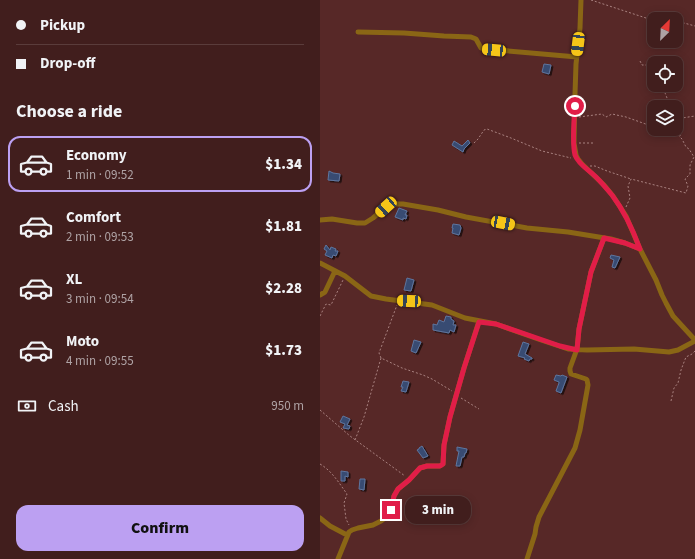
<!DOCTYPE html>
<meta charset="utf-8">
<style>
:root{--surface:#411e1d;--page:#4c2b2a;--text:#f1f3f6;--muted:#aea2a4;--line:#5a3c3b;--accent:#bca0f2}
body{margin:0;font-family:"Source Sans 3",sans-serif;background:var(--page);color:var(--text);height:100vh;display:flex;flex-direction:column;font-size:15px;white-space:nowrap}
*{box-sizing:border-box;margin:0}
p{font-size:13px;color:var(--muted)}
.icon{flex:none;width:22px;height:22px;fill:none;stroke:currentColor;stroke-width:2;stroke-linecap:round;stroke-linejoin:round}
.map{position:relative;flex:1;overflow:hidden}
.drawer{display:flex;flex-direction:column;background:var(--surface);width:320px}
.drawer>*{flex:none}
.guide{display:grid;align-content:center;height:88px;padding:0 16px;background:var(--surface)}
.needle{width:26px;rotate:24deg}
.fabs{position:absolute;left:327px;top:12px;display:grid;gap:8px}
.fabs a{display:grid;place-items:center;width:36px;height:36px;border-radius:8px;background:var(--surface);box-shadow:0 2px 10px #0003,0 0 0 1px var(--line);font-size:20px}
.end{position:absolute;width:18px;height:18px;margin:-9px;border:5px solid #e11d48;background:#fff;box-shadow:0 0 0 2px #fff}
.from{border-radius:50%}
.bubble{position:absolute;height:28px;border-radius:12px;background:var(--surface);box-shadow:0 2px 10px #0003,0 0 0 1px var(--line);font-size:13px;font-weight:800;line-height:28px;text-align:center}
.car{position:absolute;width:12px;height:24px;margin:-12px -6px;border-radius:5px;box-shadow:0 0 3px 1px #0007;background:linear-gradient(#f5c518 24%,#345 0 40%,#f5c518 0 76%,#345 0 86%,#f5c518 0)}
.guide b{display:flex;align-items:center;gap:14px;height:38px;font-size:15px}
.guide b+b{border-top:1px solid var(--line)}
.guide i{width:10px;height:10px;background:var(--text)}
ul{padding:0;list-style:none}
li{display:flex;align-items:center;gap:12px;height:56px;margin:0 8px 6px;padding:0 8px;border:2px solid transparent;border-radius:12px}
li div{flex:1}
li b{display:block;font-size:15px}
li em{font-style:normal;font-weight:800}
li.selected{border-color:var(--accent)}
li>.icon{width:36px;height:36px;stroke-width:1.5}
h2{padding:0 16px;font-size:18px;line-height:48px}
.pay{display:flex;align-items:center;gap:10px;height:44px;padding:0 16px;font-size:15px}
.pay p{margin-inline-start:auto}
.button{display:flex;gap:8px;margin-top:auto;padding:8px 16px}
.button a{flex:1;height:46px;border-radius:12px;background:var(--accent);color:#111;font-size:16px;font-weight:800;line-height:46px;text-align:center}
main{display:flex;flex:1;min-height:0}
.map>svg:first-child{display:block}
.building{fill:#374b72;stroke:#5e759e;filter:url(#shadow)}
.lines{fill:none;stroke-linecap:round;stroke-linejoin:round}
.path{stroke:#a98280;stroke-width:1;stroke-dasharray:2 2;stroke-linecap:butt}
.street{stroke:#8a6615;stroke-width:5}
.route{stroke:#e11d48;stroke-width:5}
</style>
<main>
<section class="drawer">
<div class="guide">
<b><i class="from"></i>Pickup</b>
<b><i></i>Drop-off</b>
</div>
<h2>Choose a ride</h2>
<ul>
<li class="selected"><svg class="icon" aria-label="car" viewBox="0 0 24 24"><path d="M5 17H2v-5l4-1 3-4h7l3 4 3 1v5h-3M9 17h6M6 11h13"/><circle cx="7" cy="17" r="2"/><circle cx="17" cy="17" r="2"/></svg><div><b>Economy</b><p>1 min · 09:52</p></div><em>$1.34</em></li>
<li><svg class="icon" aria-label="car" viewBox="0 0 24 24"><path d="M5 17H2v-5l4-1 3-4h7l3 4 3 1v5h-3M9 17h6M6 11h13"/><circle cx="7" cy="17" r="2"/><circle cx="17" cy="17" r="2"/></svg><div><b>Comfort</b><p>2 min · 09:53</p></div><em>$1.81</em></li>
<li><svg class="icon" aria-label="car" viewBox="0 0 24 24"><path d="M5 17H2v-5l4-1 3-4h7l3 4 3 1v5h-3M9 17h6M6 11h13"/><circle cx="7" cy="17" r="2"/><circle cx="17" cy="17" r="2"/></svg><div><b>XL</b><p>3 min · 09:54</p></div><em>$2.28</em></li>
<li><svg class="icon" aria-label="car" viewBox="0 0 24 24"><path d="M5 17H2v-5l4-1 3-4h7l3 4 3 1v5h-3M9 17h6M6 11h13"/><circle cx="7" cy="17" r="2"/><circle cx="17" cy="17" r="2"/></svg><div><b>Moto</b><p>4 min · 09:55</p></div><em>$1.73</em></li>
</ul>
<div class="pay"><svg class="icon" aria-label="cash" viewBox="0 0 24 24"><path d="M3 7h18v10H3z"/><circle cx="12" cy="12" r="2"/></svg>Cash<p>950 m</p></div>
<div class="button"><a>Confirm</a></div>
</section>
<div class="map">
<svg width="375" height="559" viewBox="0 0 375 559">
<defs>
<filter id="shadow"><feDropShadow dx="2" dy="1.5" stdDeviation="0" flood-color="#0009"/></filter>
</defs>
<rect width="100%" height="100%" fill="#572827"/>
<!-- building -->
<path class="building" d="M224,64L231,65L229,74L222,72Z
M148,140L150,143L144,149L143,152L132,145L134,141L142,146Z
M9,171L13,173L20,174L19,181L8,180Z
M79,208L87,211L85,215H87L86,219L83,218V220L75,217Z
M133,224L140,225L141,228L139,235L132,233L133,228H132Z
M6,245L10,250L11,247L16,249L15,251H18L16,256L13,255L12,258L5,255L7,251L4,249Z
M291,255L300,257L295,268L292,267L294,260L290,258Z
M87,278L94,280L91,291L84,290Z
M126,316L131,317V319L134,321L133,325H136L134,332L130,330L129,333L113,330V324L117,325L119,320L124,322Z
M94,340L101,342L96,353L91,351Z
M203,342L209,344L205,354L212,358V359H210L209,361L204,359L205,358L198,356Z
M236,375L241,376L242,375L247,377L241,393L236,391L239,383V382L234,380Z
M83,381L89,382L86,392L81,391L83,387H81Z
M23,416L30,419L27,425L30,426L29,429L23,428L25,424L20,422Z
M102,446L108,456L103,458L97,450L99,449V448Z
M137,447L147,449L146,453H145L144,457H142L140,466H136L139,451H137Z
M21,471L28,472V477L25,476V481H21Z
M40,479H45L44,490L39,489Z"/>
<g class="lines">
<!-- path -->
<path class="path" d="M271,0L329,19L340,18L346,19
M356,19H359L364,23L375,26
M320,61L322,65H334V66
M342,85L347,98L346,104L348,107
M259,117L282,114L286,117L292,114L306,117L334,127
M360,136V124L362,118L375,116
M154,143L158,139L164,130L167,129L191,138L222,151L251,158
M259,143H273
M270,166H275L287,171L311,179
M306,207L310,198L308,186L311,179L366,193L368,186L365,179L370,174V165L374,157L369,149L366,147L362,139L358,135L356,129
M0,316L6,304L11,305L23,280
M61,358L59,353L77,305
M141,398L159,409
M351,401L354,388L358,383L361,370L366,357L372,354L375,351
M0,410L30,436L85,476
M35,440L44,417L61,358L82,368L103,375L112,379L132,391
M0,464C12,471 19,483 27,494L24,503L26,519L29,525"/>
<!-- street -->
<path class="street" d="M261,0L260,28L256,64L255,94L254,143L256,155L258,159L262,164L284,185L293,196L306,216L320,249L336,280L342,295L346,303L353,316L375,340
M38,32L84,33L124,36L151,37L156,39L161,48L166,49L257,57
M0,220L12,219L37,223H45L53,218L66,207L74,204H83L118,210L146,217L207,228L248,232L291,239L305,243L320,249
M0,263L25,276L51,296L66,299L112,305L145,318L176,324L218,339L248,349L267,350L314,349L349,352L358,350L375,341
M0,295L5,292L15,271
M0,518L10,526L27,535
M18,559L29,532L32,530L38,528L53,525L61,521L65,518L71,511L74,496L78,489L89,480L100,468L107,466H120L123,464L124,445L130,417L144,368L159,321
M207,559L215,534L216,527L219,517L255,448L260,430L268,385L267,380L266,379L251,374L250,371V368L257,349L259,329L271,272L284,238"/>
</g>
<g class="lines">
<!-- route -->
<path class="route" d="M71,510L74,496L78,489L89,480L100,468L107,466H120L123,464L124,445L130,417L144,368L159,322L176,324L240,346L257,350L259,329L271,272L284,238L305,243L320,249C313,230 305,212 292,195C287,189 282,183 276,177C270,171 258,164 255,155C252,143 254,119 255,106"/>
</g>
</svg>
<div class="fabs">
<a><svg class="needle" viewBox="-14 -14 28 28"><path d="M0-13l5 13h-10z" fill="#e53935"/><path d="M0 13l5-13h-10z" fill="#aea2a4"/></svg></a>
<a><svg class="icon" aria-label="locate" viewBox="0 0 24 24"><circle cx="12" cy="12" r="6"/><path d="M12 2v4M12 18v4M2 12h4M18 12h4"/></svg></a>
<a><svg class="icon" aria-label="layers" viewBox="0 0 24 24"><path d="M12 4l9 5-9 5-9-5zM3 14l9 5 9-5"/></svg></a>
</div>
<i class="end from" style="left:255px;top:106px"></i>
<i class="end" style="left:71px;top:510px"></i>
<div class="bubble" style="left:85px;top:496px;width:66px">3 min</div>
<i class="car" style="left:258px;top:44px;rotate:187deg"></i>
<i class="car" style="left:174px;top:50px;rotate:275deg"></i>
<i class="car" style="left:66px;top:207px;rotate:228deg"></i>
<i class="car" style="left:183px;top:223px;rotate:101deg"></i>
<i class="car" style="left:89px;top:301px;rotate:273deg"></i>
</div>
</main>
